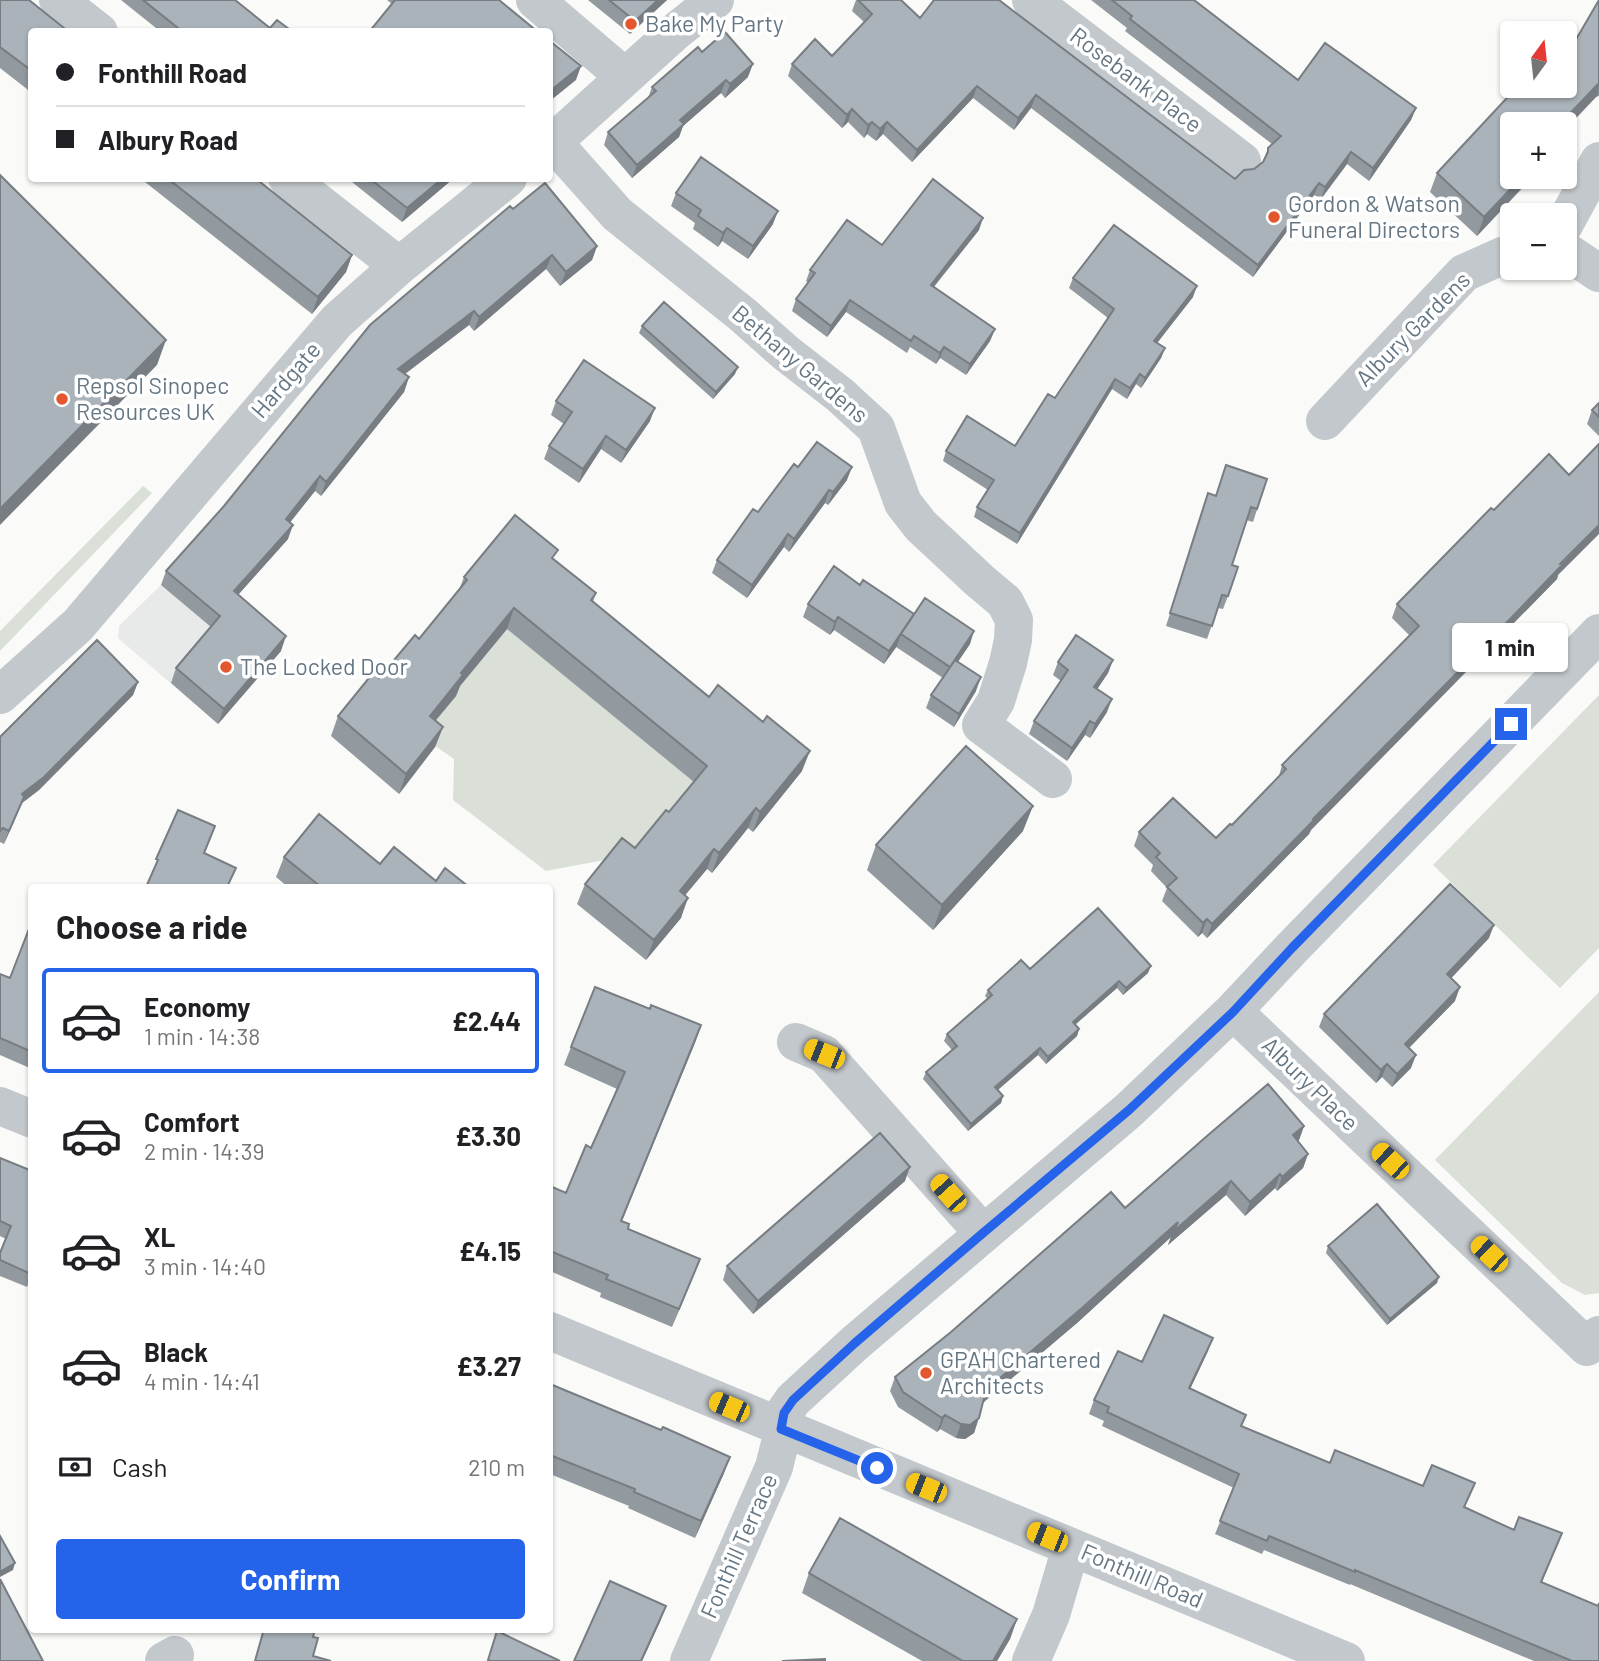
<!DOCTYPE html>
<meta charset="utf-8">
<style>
:root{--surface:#fff;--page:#f6f6f6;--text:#202124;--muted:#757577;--line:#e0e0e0;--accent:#2563eb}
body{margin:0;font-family:Barlow,sans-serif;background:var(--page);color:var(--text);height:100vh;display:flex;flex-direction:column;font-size:26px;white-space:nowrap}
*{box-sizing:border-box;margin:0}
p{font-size:23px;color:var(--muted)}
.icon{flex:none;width:38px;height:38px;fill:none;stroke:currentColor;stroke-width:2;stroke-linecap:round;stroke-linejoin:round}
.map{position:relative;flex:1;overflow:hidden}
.details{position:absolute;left:28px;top:884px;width:525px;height:749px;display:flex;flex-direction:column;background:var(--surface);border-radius:7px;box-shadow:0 2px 5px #0004}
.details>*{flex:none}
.banner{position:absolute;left:28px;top:28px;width:525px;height:154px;border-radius:7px;box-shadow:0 2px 5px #0004;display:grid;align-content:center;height:154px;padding:0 28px;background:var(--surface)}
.needle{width:46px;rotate:15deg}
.buttons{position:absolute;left:1500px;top:21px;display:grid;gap:14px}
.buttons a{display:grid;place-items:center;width:77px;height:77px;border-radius:7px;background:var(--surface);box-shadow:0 2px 5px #0004;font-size:35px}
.end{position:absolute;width:32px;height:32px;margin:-16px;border:9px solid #2563eb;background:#fff;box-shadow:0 0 0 4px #fff}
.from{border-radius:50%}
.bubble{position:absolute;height:49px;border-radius:7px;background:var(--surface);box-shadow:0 2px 5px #0004;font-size:23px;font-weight:700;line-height:49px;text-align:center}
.car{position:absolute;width:21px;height:42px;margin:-21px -10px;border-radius:9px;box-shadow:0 0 5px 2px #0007;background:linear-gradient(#f5c518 24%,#345 0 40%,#f5c518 0 76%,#345 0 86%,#f5c518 0)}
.banner b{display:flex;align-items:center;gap:24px;height:66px;font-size:26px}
.banner b+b{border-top:2px solid var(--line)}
.banner i{width:18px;height:18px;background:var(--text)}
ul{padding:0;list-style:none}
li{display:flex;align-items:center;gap:21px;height:105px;margin:0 14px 10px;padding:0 14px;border:4px solid transparent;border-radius:7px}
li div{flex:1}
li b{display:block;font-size:26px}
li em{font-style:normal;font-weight:700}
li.on{border-color:var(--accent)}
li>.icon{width:63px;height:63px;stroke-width:1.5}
h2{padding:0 28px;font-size:32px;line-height:84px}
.pay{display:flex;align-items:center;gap:18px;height:77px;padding:0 28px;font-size:26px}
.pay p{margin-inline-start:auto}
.action{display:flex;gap:14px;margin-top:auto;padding:14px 28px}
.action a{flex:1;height:80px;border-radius:7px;background:var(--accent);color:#fff;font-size:28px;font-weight:700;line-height:80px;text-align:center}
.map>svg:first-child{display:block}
.built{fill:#e8e9e9}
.green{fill:#dadfd7}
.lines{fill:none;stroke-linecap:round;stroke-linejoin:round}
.minor{stroke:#c3c8cc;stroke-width:38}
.wall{fill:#929a9f}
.shaded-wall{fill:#777d82}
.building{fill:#aab3b9;stroke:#777d82;stroke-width:2}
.route{stroke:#2563eb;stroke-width:9}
.poi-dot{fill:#e4572e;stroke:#fff;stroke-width:2.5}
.labels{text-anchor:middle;stroke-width:7;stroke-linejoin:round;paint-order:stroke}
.poi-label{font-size:23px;fill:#657683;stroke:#fff;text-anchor:start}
.street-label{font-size:23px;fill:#657683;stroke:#fff}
</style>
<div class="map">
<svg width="1599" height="1661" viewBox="0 0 1599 1661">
<rect width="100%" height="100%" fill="#fafaf8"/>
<!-- built -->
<path class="built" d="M179,564L215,595L218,724L118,638L119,626L161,585Z"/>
<!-- green -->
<path class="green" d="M143,486L152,493L0,651V631Z
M505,627L667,759L713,792L628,868L615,858L546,871L453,800L454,759L422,737L456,696L454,693L502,635Z
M1599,695V948L1560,988L1433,865Z
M1599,992V1293L1585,1295L1562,1283L1435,1160Z"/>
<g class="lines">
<!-- minor -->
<path class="minor" d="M58,0L99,32
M535,0L625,77
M1031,0L1242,161
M553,142L617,214L743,315L786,353L840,395L876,428L903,503L921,526L980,581L1005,602L1014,620L1013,640L1008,663L996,701L981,725L1053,779
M550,145L675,32L715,0
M287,178L399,266
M1564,225L1599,161
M1564,250L1599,273
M1325,421L1464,273L1502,256L1512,254
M0,695L78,625L337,321L399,266L508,178
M1233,1011L1587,1347L1599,1335
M796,1042L824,1054L983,1233
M0,1106L32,1119
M550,1331C814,1443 1081,1550 1346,1661
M164,1661L175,1655
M689,1661L774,1467L780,1443L784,1413L793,1400L855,1343L1129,1110L1233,1011L1292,948L1599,633
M1031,1661L1051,1615L1071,1547"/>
</g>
<!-- wall -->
<path class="wall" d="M0,0L32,32V93L0,68Z
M121,0H235L270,28L293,32H161Z
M387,0H499L392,4Z
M588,0H667L630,34Z
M856,0H901L920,18L1235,179L1254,169L1263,162L1268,148L1272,144L1125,31L1127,28L1091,0H1194L1298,80L1416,108L1411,120L1369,181L1347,164L1321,199L1314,195L1253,277L1031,108L1014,130L973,98L912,162L883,134L876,141L867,134L864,138L848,122L842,128L788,76L792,64L832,56L864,22L852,11Z
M1599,0V96L1512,124L1532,178L1477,236L1430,192L1437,173L1564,86Z
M702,52L748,77L725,98L721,93L683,126L679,137L632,178L604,145L608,132L648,98L652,87Z
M140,178H255L352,255L346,272L312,314Z
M347,178H454L402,222Z
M676,193L773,224L748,259L722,241L718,247L693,229L695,223L671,206Z
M513,209L597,246L592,260L560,286L546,269L474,331L469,325L405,374L409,377L404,392L321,496L315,491L290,522L288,539L238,595L281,651L218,724L171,683L176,668L211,627L161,585L166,571Z
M979,230L934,287L995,329L990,341L966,375L940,358L936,364L910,347L907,353L846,312L827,337L792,311L796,299L808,283L806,281L810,270L882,245Z
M1073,278L1193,297L1157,342L1165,348L1161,358L1141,388L1136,384L1127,399L1112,389L1017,544L974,517L977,507L988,490L943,461L946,451L1015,446L1055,398L1108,318L1069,288Z
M642,326L735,374L713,399L639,333Z
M556,401L650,421L621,463L601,449L579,483L544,459L549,446L564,424L551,415Z
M1599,403V436L1587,424L1592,410Z
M798,467L847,480L828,505L825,503L789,552L784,547L747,598L712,573L717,560Z
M1267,479L1253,522L1246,520L1232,565L1228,596L1223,609L1218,608L1207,639L1166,626L1208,493L1215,496Z
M555,560L596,593L593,602L802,771L753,832L748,828L712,873L707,869L685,895L681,918L646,960L577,904L585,884L635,848L669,812L694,782L507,629L460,686L456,696L435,721L443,727L435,747L399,794L331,736L338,716L379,678L419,639L459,590L464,577Z
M1558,575L1557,579L1505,632L1311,830L1309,834L1207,938L1202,933L1198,937L1162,901L1167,888L1151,871L1153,865L1134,846L1139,832L1216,838L1232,825L1279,776L1282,765L1410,636L1392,618L1397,604Z
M860,585L970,644L958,662L976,691L954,727L926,708L931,695L943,678L896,647L897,646L884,664L834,630L830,635L803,617L808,604Z
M1113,660L1108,673L1097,689L1107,712L1090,738L1085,735L1067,761L1029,734L1034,721L1061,681L1053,675L1058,662Z
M138,682L133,695L39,790L22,803L4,844L0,842V737Z
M1023,831L933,930L867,870L876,845Z
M284,857L380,864L436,881L469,887H288L276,877Z
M32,921V1069L0,1055V974L10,978Z
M1489,938L1451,978L1455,1001L1409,1048L1411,1068L1392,1087L1382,1077L1376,1083L1319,1027L1324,1014Z
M1030,969L1148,973L1123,995L1117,988L1075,1025L1079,1029L1077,1036L1046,1064L1038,1055L998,1090L1003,1096L1001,1103L968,1131L923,1079L926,1072L952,1050L944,1041L947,1034L988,999L985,996L988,990Z
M650,1009L701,1025L622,1221L628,1229L700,1259L672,1327L600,1297L601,1293L550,1271V1186L566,1193L591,1148L617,1089L564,1065L571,1047Z
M1304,1126L1299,1140L1298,1141L1308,1154L1303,1168L1277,1191L1275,1188L1245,1216L1226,1195L1168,1245L1171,1237L1077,1323L983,1403L974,1433L965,1439L956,1438L940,1429L937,1432L898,1407L890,1391L895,1377L1125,1208Z
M0,1158L32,1171V1275L27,1287L0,1276V1253L6,1239L0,1236Z
M905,1181L753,1314L723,1280L727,1266Z
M1328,1246L1437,1283L1387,1325L1326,1253Z
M1208,1351L1190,1389L1242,1426L1330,1463L1465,1508L1514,1530L1562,1533L1542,1582L1599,1661H1534L1350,1584V1585L1264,1550L1262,1554L1215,1534L1234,1488L1102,1426L1104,1421L1089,1414L1094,1400L1142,1362Z
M550,1384L724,1473L695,1538L628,1508L629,1506L550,1474Z
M809,1573L1017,1619L1010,1639L997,1661H922L802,1593Z"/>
<!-- shaded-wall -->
<path class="shaded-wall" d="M658,0H667L630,34L635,21Z
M753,64L748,77L725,98L730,84Z
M581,66L576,80L550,101V91Z
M726,80L721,93L683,126L679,137L632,178L637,165L680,120Z
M1599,83L1598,95L1564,131V124H1560Z
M977,86L973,98L912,162L917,150Z
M1036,95L1031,108L1014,130L1018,118Z
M1416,108L1411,120L1369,181L1373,168Z
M852,109L848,122L842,128L847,115Z
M872,122L867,134L864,138L868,125Z
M887,122L883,134L876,141L880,129Z
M1351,152L1347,164L1321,199L1325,187Z
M1522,177H1532L1477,236L1484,217Z
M443,178H454L402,222L407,208Z
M1319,183L1314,195L1253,277L1258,265Z
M778,211L773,224L748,259L753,246Z
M983,218L979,230L926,296L931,285Z
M727,228L722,241L718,247L723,233Z
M597,246L592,260L560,286L566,272Z
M352,255L346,272L312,314L318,297Z
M552,255L546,269L474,331L479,317Z
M1197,286L1193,297L1151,351L1154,341Z
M850,300L846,312L827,337L831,326Z
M474,311L469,325L393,383L398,369Z
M995,329L990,341L966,375L970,364Z
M166,340L157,365L0,525V509Z
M944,347L940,358L936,364L940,353Z
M1165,348L1161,358L1141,388L1145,378Z
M738,367L735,374L713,399L716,392Z
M1140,374L1136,384L1127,399L1130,388Z
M409,377L404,392L321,496L326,482Z
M1115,379L1112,389L1017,544L1020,533Z
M655,408L650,421L621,463L626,450Z
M606,436L601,449L579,483L583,469Z
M852,467L847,480L828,505L833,492Z
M320,476L315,491L281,534L286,519Z
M829,490L825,503L789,552L794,539Z
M293,525L288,539L228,606L234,591Z
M1599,525V534L1558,575L1557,579L1505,632L1311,830L1309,834L1207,938L1212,924L1313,819Z
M788,534L784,547L747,598L752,585Z
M514,608L507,629L460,686L456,696L422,737L430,716L461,673Z
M914,614L901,634L897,646L884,664L889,651Z
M838,617L834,630L830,635L835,622Z
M974,631L970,644L945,680L950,667Z
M286,636L281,651L218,724L224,709Z
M1113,660L1108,673L1090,700L1094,687Z
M981,677L976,691L954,727L959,714Z
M138,682L133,695L39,790L22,803L4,844L22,794Z
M1112,699L1107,712L1090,738L1095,724Z
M1090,721L1085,735L1067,761L1072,748Z
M443,727L435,747L399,794L406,774Z
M810,751L802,771L753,832L760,812Z
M1033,806L1023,831L933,930L942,905Z
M756,808L748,828L712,873L719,853Z
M714,849L707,869L672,911L680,891Z
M688,898L681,918L646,960L654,940Z
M1207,919L1202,933L1198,937L1203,923Z
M1494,925L1489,938L1442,988L1447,974Z
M1151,966L1148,973L1123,995L1126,988Z
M1119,981L1117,988L1070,1029L1073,1022Z
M1460,987L1455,1001L1400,1057L1405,1044Z
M701,1025L695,1043L614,1239L621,1221Z
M1079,1029L1077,1036L1046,1064L1048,1057Z
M1040,1048L1038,1055L993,1094L995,1087Z
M1416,1055L1411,1068L1392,1087L1397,1074Z
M1387,1064L1382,1077L1376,1083L1381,1070Z
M1003,1096L1001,1103L968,1131L971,1124Z
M1304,1126L1299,1140L1288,1150L1293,1135Z
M1308,1154L1303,1168L1277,1191L1282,1177Z
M910,1167L905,1181L753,1314L758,1301Z
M1280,1174L1275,1188L1245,1216L1250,1202Z
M1231,1181L1226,1195L1168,1245L1171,1237L1077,1323L981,1404L986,1390L1178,1222Z
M700,1259L693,1277L672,1327L679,1309Z
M1439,1277L1437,1283L1387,1325L1390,1319Z
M1213,1338L1208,1351L1184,1402L1189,1388Z
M945,1415L940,1429L937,1432L942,1418Z
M979,1418L974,1433L965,1439L956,1438L961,1424Z
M730,1457L724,1473L695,1538L701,1521Z
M15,1563L13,1570L0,1577V1572Z
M666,1606L660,1622L642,1661H641Z
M1017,1619L1010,1639L997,1661H993Z"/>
<!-- building -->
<path class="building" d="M0,0H29L69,32H32V71L0,47Z
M143,0H235L270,28L277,20L293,32H183Z
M395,0H499L538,32H369Z
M609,0H658L635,21Z
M858,0H901L920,18L934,0H999L1235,179L1244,170L1254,169L1263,162L1268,152V148L1281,136L1130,19L1132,16L1112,0H1194L1298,80L1325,43L1416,108L1373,168L1351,152L1325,187L1319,183L1258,265L1036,95L1018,118L977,86L917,150L887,122L880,129L872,122L868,125L852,109L847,115L792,64L815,39L832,56L872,14Z
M1599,0V83L1560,124H1512V177H1522L1484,217L1437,173L1518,86H1564V60Z
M725,32L753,64L730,84L726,80L680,120L684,124L637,165L608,132L656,91L652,87L698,47L702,52Z
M550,41L581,66L550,91Z
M701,157L778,211L753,246L727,228L723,233L698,216L701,210L676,193Z
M0,175L166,340L0,509Z
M167,178H255L352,255L318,297Z
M369,178H443L407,208Z
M933,179L983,218L931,285L995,329L970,364L944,347L940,353L914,336L911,341L850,300L831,326L796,299L815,273L810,270L847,220L882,245Z
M545,183L597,246L566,272L552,255L479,317L474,311L398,369L409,377L326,482L320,476L286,519L293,525L234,591L286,636L224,709L176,668L220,616L166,571L224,506L370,325L510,206L513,209Z
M1114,225L1197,286L1154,341L1165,348L1145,378L1140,374L1130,388L1115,379L1020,533L977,507L994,480L946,451L967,416L1015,446L1048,394L1055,398L1114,309L1073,278Z
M664,302L738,367L716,392L642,326Z
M584,360L655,408L626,450L606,436L583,469L549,446L572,412L556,401Z
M1599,403V417L1592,410Z
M817,442L852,467L833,492L829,490L794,539L788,534L752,585L717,560L753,509L758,512L794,464L798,467Z
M1599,444V525L1560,564L1562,565L1511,618L1313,819L1314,820L1212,924L1207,919L1203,923L1167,887L1177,878L1156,857L1160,853L1139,832L1173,798L1216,838L1230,824L1232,825L1286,769L1282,765L1419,626L1397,604L1491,508L1494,510L1549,454L1569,475Z
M1226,465L1267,479L1257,509L1251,507L1232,565L1238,567L1228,596L1222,595L1212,626L1170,613L1208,493L1216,496Z
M515,515L558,550L552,558L596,593L591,600L709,697L718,685L763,722L767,716L810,751L760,812L756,808L719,853L714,849L680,891L688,898L654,940L585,884L622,838L635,848L666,810L669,812L707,766L514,608L461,673L463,675L430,716L443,727L406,774L338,716L373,673L379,678L415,635L419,639L467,580L464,577Z
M834,566L860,585L863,580L914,614L889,651L838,617L835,622L808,604Z
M925,598L974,631L950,667L901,634Z
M1076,635L1113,660L1094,687L1112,699L1095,724L1090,721L1072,748L1034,721L1068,670L1058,662Z
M97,640L138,682L44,777L22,794L24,797L9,831L3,828L0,831V737Z
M955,660L981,677L959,714L931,695Z
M966,746L1033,806L942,905L876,845Z
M178,810L215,826L204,853L236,868L227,887H146L158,860L156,859Z
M319,814L380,864L394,847L436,881L445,868L469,887H321L284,857Z
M1450,884L1494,925L1447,974L1460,987L1405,1044L1416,1055L1397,1074L1387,1064L1381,1070L1324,1014Z
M1098,908L1151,966L1126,988L1119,981L1073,1022L1079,1029L1048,1057L1040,1048L995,1087L1003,1096L971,1124L926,1072L957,1046L947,1034L992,995L988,990L1021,960L1030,969Z
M32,921V1052L0,1038V974L10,978Z
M595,987L650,1009L651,1005L701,1025L621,1221L629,1224L628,1229L700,1259L679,1309L606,1279L608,1275L550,1251V1186L566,1193L586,1145L591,1148L625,1072L571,1047Z
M1268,1084L1304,1126L1293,1135L1308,1154L1282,1177L1280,1174L1250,1202L1231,1181L1174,1231L1178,1222L1082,1308L986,1390L979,1418L970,1425L961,1424L945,1415L942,1418L903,1392L895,1377L951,1332L1111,1192L1125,1208L1207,1136Z
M880,1133L910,1167L758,1301L727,1266Z
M0,1158L32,1171L31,1274L0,1260V1253L11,1226L0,1221Z
M1377,1204L1439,1277L1390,1319L1328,1246Z
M1164,1315L1213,1338L1189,1388L1246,1415L1241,1426L1330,1463L1335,1450L1423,1486L1432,1465L1475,1483L1464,1507L1514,1530L1519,1517L1562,1533L1541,1582L1598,1606L1599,1603V1661H1572L1355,1570V1572L1269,1536L1267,1541L1220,1521L1239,1474L1107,1412L1109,1407L1094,1400L1118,1351L1142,1362Z
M550,1384L661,1430L663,1427L730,1457L701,1521L634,1492L635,1489L550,1455Z
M840,1518L1017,1619L993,1661H963L809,1573Z
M0,1536L15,1563L0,1572Z
M0,1579L43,1661H0Z
M610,1581L666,1606L641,1661H574Z
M264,1629H315L313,1637L318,1638L313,1656L331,1661H255Z
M497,1631L560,1661H491L488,1660Z
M825,1659V1661H782Z"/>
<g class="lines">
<!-- route -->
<path class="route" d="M877,1468L781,1429L784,1413L793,1400L855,1343L983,1233L1129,1110L1233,1012L1292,948L1511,724"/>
</g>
<!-- markers -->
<g class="poi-dot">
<circle cx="631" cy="24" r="7"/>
<circle cx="1274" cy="217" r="7"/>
<circle cx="62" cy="399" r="7"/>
<circle cx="226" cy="667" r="7"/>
<circle cx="926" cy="1373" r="7"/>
</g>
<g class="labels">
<!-- poi labels -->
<g class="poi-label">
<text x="645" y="32">Bake My Party</text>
<text x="1288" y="212">Gordon &amp; Watson<tspan x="1288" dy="26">Funeral Directors</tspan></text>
<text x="76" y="394">Repsol Sinopec<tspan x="76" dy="26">Resources UK</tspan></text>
<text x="240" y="675">The Locked Door</text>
<text x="940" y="1368">GPAH Chartered<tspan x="940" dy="26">Architects</tspan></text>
</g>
<!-- street labels -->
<g class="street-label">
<text transform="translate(1136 80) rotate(37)" y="8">Rosebank Place</text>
<text transform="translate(1413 329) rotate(-45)" y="8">Albury Gardens</text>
<text transform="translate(800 364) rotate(40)" y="8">Bethany Gardens</text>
<text transform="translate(286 380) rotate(-49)" y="8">Hardgate</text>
<text transform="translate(1310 1084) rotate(44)" y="8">Albury Place</text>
<text transform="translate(739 1546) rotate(-66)" y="8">Fonthill Terrace</text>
<text transform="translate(1142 1576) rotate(23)" y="8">Fonthill Road</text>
</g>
</g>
</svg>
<div class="buttons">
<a><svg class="needle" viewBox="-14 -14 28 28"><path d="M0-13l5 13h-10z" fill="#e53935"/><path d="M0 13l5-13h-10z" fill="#757577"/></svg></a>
<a>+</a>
<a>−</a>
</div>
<i class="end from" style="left:877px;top:1468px"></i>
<i class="end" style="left:1511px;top:724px"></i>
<div class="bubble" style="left:1452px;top:623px;width:116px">1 min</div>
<i class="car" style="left:824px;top:1054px;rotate:292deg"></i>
<i class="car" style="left:1390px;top:1161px;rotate:313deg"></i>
<i class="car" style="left:948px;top:1193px;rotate:318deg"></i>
<i class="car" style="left:1489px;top:1254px;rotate:313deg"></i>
<i class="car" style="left:729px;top:1407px;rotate:293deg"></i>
<i class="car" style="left:926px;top:1488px;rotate:292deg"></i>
<i class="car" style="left:1047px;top:1537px;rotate:292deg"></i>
<div class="banner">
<b><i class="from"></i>Fonthill Road</b>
<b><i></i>Albury Road</b>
</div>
<section class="details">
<h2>Choose a ride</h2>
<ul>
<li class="on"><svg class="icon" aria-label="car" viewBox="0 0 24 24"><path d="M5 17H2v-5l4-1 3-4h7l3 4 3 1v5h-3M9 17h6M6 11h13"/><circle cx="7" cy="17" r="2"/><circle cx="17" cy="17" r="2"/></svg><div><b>Economy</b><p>1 min · 14:38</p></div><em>£2.44</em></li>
<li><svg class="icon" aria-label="car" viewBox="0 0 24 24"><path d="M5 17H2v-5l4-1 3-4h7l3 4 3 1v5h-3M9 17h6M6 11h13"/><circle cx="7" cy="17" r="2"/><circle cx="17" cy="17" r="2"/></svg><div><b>Comfort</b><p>2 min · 14:39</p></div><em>£3.30</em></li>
<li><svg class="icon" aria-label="car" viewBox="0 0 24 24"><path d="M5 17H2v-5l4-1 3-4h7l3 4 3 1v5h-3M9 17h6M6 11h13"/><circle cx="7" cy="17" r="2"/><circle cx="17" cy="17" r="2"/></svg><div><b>XL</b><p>3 min · 14:40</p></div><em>£4.15</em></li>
<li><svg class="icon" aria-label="car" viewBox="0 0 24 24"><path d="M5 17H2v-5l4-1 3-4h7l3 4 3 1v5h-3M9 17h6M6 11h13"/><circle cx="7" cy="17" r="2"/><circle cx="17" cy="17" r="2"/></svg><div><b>Black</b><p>4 min · 14:41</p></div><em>£3.27</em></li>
</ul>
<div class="pay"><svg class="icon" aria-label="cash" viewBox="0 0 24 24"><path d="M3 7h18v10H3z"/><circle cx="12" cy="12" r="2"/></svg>Cash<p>210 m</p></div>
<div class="action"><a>Confirm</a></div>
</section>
</div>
